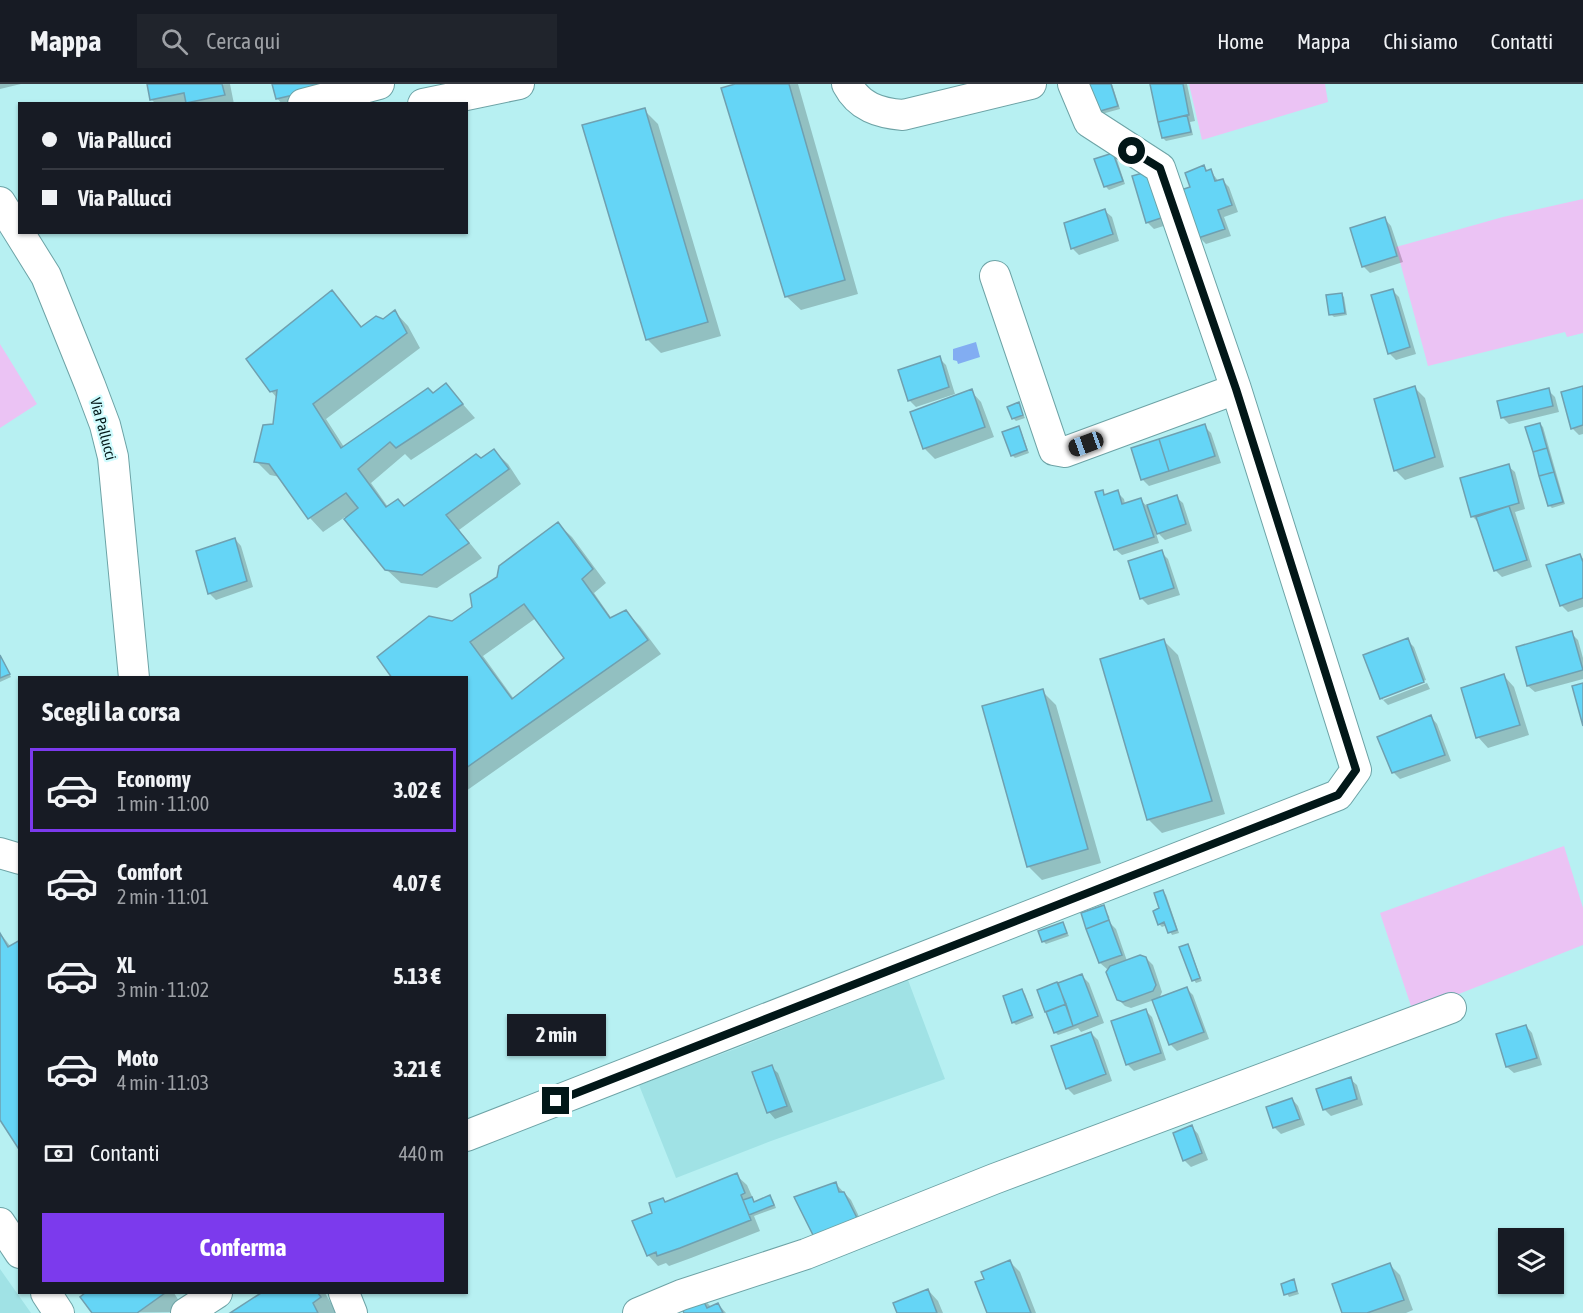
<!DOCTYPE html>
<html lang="it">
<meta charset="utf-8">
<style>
:root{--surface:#171b24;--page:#20242c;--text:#f1f3f6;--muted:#9ea1a6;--line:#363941;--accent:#7c3aed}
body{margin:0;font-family:"Asap Condensed",sans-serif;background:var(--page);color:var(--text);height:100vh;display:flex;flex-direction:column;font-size:22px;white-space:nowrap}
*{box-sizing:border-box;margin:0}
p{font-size:20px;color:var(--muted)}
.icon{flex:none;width:33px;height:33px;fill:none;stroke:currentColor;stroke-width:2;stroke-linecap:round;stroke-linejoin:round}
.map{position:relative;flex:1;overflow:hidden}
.panel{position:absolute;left:18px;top:592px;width:450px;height:618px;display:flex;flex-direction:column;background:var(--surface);border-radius:0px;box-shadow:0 2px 4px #0004}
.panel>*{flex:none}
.top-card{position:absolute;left:18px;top:18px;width:450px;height:132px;border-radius:0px;box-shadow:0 2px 4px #0004;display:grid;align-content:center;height:132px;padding:0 24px;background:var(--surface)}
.fabs{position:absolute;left:1498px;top:1144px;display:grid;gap:12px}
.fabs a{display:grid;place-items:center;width:66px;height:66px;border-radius:0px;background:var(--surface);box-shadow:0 2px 4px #0004;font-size:30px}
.end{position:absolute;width:27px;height:27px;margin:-14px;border:8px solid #021718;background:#fff;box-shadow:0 0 0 3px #fff}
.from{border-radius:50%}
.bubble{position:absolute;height:42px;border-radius:0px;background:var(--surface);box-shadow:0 2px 4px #0004;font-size:20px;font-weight:700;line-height:42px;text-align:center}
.car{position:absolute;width:18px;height:36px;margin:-18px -9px;border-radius:8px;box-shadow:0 0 4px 2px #0007;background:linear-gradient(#222 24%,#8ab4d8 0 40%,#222 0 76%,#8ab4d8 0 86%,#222 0)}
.top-card b{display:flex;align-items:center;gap:21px;height:57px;font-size:22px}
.top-card b+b{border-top:2px solid var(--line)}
.top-card i{width:15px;height:15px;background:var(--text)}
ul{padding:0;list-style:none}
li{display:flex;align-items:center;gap:18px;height:84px;margin:0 12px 9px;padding:0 12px;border:3px solid transparent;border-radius:0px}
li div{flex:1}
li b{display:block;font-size:22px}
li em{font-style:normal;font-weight:700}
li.on{border-color:var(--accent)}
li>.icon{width:54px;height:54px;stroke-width:1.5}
h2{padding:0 24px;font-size:27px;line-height:72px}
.pay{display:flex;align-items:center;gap:15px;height:66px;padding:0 24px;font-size:22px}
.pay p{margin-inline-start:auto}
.button{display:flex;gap:12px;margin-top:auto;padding:12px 24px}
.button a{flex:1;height:69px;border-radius:0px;background:var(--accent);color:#fff;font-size:24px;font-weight:700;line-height:69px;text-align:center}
header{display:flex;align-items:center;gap:36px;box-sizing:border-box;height:84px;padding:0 30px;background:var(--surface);border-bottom:2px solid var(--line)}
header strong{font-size:28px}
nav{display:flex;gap:33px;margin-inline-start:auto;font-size:21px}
.search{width:420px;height:54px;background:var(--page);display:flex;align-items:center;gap:15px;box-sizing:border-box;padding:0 21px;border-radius:0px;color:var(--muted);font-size:22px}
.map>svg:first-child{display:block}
.built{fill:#a0e2e5}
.green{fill:#ebc3f4}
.water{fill:#82adf2}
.shadow{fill:#0003;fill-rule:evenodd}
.building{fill:#65d5f6;stroke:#6fa0b0;stroke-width:1.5;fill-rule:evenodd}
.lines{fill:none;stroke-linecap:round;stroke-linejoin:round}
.minor-casing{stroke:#6da3a6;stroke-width:32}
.minor{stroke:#fff;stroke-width:30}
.route{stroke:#021718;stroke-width:8}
.labels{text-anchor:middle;stroke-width:4.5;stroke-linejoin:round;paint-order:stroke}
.street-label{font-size:15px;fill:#021718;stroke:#cefbfd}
</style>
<header>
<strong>Mappa</strong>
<div class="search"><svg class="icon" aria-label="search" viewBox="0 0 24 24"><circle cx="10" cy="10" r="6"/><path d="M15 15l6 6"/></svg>Cerca qui</div>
<nav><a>Home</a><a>Mappa</a><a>Chi siamo</a><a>Contatti</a></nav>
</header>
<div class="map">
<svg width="1583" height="1229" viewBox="0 0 1583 1229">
<rect width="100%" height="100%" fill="#b7f0f2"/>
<!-- built -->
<path class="built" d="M908,896L945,995L771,1057L676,1094L639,1001L735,965Z
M0,1185L31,1229H0Z"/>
<!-- green -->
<path class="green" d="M1189,0H1325L1328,18L1202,56Z
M1583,115V249L1567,253L1565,248L1428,282L1396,163L1503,133Z
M0,260L37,320L0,344Z
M1564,762L1583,824V861L1413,928L1380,829Z"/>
<!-- water -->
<path class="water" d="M976,258L980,273L958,280L957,277L953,276V265Z"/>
<!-- shadow -->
<path class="shadow" d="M0,0H21L0,5Z
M148,0H230L234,20H156L151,15Z
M274,0H324L310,20H282L277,14Z
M740,0H798L858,210L801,226L787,213L723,5Z
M1086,0H1112L1120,25L1098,31Z
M1152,0H1187L1195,37L1190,38L1193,51L1166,57L1163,54Z
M644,26L658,40L721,252L661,269L647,255Z
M1113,70L1116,73L1125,100L1109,106L1106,103L1096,76Z
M1204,83L1208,87L1210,86L1219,98L1222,96L1229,103L1238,128L1224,133L1231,152L1206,160L1200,154Z
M1134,93L1170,140L1154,145L1147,138Z
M1105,127L1112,133L1119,157L1079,171L1073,165L1066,140Z
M1385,135L1391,142L1403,178L1370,189L1363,182Z
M1393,207L1399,213L1416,270L1396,276L1389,269Z
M332,208L363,244L383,236L395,228L408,242L420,264L326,335L344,363L433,311L446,301L475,334L411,376L405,370L371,399L388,423H404L494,367L508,380L521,400L459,446L482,474L437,504L401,499L386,485L345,433L323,448L310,434L280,393L270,391L256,377L275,341L277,314L271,307Z
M1341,210L1344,213L1347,231L1334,233L1331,230Z
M939,274L946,281L955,310L916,323L909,316Z
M1583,303V350L1579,351L1572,344Z
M1415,304L1425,314L1444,383L1405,396L1395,386Z
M1548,306L1555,313L1559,328L1509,340L1503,334Z
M971,307L981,318L994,353L935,375L924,364Z
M1018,320L1025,334L1016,337L1013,334Z
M1540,340L1543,343L1565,420L1552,424L1549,421Z
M1204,342L1211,349L1221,379L1149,402L1143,396L1133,365Z
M1018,344L1021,347L1029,369L1015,374L1012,371Z
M1508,382L1515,388L1525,425L1515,428L1532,483L1502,493L1495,486L1479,439L1472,432Z
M1102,408L1106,411L1117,408L1124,415L1125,420L1140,416L1147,422L1176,413L1183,419L1192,447L1165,456L1155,446L1159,459L1122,471L1115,465Z
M558,440L572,453L606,499L594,509L612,535L626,528L640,542L661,570L466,707V594H394L474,524L498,494ZM536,534L566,575L514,615L483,572Z
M235,455L241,462L253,503L216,516L209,509Z
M1161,468L1168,475L1180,511L1148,521L1141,514Z
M1580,471L1583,475V523L1568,528L1561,521Z
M1571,549L1578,556L1583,574V595L1535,608L1528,602L1518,564Z
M1407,556L1414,563L1426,596L1383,613V616L1381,614Z
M1164,557L1178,571L1225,730L1162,749L1148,735Z
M0,573L11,593L0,598Z
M1504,592L1514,603L1529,651L1488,664L1478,653Z
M1427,599L1430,605L1388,621L1383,616Z
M1042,607L1056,621L1101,779L1042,796L1028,782Z
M1431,633L1437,640L1451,677L1400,695L1393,688Z
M1163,808L1166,811L1179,849L1172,851L1167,841L1162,843L1159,840Z
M1103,823L1110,834L1105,830L1103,832L1116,845L1127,877L1146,874L1153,881L1162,908L1159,915L1187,905L1193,911L1209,955L1177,967L1170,960L1154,916L1131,924L1125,922L1118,915L1110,884L1107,885L1100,879Z
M1063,840L1069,852L1046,860L1043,857Z
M0,849L11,863L0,1034Z
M1187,862L1190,865L1202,897L1196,899L1194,896L1181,864Z
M1082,892L1089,899L1104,939L1081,948L1078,944L1058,951L1055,948L1039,907Z
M1022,907L1025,910L1034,934L1016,941L1013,938Z
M1146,927L1152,933L1166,976L1134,987L1127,980Z
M1526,942L1532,949L1542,981L1514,989L1507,983Z
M1091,949L1098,956L1112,997L1074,1011L1067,1004Z
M771,983L778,989L793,1028L775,1035L769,1028Z
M1350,995L1357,1001L1363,1021L1331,1032L1324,1025Z
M1292,1015L1298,1022L1305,1041L1281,1050L1274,1043Z
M1192,1043L1198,1050L1208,1076L1191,1083L1184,1076Z
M736,1091L747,1101L755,1119L770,1113L773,1116L776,1124L754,1132L760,1147L691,1174L669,1182L666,1179L658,1182L648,1171L654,1130L663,1116L666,1119Z
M835,1099L851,1116L864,1143L824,1162Z
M1010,1178L1020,1188L1036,1229H989L986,1196Z
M1390,1181L1400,1191L1413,1226L1406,1229H1343Z
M1293,1197L1299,1210L1289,1213L1283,1201Z
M928,1206L938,1217L943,1229H898Z
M87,1209H174L186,1228L93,1229Z
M264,1209H325L337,1229H232Z
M699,1210L711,1223L718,1220L726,1229H686Z"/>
<!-- building -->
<path class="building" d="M147,0H222L225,11L186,19L184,9L150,16Z
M272,0H317L319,5L276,15Z
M735,0H789L845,196L785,213L721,4Z
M1085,0H1111L1118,22L1093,29Z
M1150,0H1183L1189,31L1158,38Z
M645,24L708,238L646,256L582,41Z
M1187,31L1191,48L1162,54L1158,38Z
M1113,69L1123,97L1104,103L1094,75Z
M1204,81L1206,87L1211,85L1215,97L1223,95L1232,121L1218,126L1225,145L1198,154L1181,106L1190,103L1185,89Z
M1150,87L1164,133L1146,139L1132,92Z
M1105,125L1113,150L1071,165L1064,139Z
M1385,133L1397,172L1362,183L1350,144Z
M1393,205L1410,263L1388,270L1371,211Z
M332,206L361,243L376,232L383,235L395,226L407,249L313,320L341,364L428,304L433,309L446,299L463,320L396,364L390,358L358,385L386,423L398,415L404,422L476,370L481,374L494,365L509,385L446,431L469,459L422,491L385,486L344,435L358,424L346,409L308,435L269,380L254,378L263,341L273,340L277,306L270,308L246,275Z
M1342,209L1345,229L1329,231L1326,211Z
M940,272L949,303L908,317L898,286Z
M1415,302L1435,373L1394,387L1374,315Z
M1583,302V341L1571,345L1561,308Z
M1549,304L1553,322L1501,334L1497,317Z
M972,305L985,343L923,365L910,328Z
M1019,318L1023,331L1012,335L1007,323Z
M1540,339L1547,364L1533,368L1525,343Z
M1205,340L1215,372L1169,387L1159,355Z
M1019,342L1027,366L1011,372L1002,348Z
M1159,355L1169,387L1141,396L1131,364Z
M1547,364L1554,388L1539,392L1533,368Z
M1509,380L1519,419L1471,433L1460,394Z
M1554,388L1563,418L1548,422L1539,392Z
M1103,406L1104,411L1118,406L1122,420L1141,414L1154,453L1114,466L1095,408Z
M1177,411L1186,440L1157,450L1147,421Z
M1509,422L1527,476L1494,487L1476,433Z
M558,438L593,485L582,495L610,534L626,526L648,556L466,684V594H392L377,573L429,532L452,537L472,523L470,510L497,493L499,482ZM524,520L564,574L512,615L470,558Z
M235,454L247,497L208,510L196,467Z
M1162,466L1174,504L1140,515L1128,477Z
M1580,470L1583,478V514L1560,522L1546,481Z
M1572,547L1583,586L1527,602L1516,563Z
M1408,554L1424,598L1380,615L1363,571Z
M1164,555L1212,717L1147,736L1100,575Z
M0,571L10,590L0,594Z
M1504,590L1520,641L1476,654L1461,604Z
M1583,599V642L1572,602Z
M1043,605L1088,765L1027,783L982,622Z
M1431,631L1445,671L1392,689L1377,653Z
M1163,806L1177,846L1168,849L1164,838L1158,841L1153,827L1159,824L1154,809Z
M1104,821L1109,836L1086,845L1081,829Z
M1109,836L1122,871L1099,879L1086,845Z
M1063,838L1067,849L1042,858L1038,847Z
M0,849L8,863L20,856V1067L0,1036Z
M1188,860L1200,894L1192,897L1179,863Z
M1140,871L1146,873L1156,901L1153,907L1123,918L1117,916L1106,888L1110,882Z
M1082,890L1098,932L1073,942L1058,899Z
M1057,898L1066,920L1045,928L1037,906Z
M1187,903L1204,948L1169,961L1152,916Z
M1022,905L1032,931L1012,939L1003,912Z
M1066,920L1073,942L1054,949L1046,928Z
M1146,925L1161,969L1126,981L1111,937Z
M1526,941L1537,974L1506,983L1496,950Z
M1091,948L1106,990L1066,1005L1051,962Z
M772,981L787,1022L767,1029L752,988Z
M1351,993L1357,1015L1323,1026L1316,1005Z
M1292,1014L1300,1035L1273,1044L1266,1023Z
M1192,1041L1202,1069L1183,1077L1173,1049Z
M737,1089L745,1109L741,1111L751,1136L680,1164L657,1172L656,1168L647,1172L632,1137L652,1129L649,1119L663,1114L665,1118Z
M836,1098L839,1108H844L858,1136L816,1157L794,1113Z
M770,1111L774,1121L749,1131L743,1116L752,1113L754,1118Z
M1010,1176L1031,1229H987L975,1198L984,1195L981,1188Z
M1390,1179L1404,1216L1367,1229H1342L1332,1200Z
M1294,1195L1297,1207L1284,1211L1281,1200Z
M928,1205L937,1229H897L893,1219Z
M699,1208L707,1224L718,1219L723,1229H684L679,1218Z
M85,1209H165L137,1229H92L80,1213Z
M261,1209H318L321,1213L313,1219L318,1229H230Z"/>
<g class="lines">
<!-- minor casing -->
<g class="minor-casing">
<path id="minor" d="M847,0C859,23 879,29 903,31L1031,0
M303,20L379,0
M423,20L519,0
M0,118L46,192L90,301L105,341L113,373L134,594
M995,192L1054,366L1065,368L1236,305
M0,769L20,775
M466,1052L1338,711L1356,686L1236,305L1160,84L1089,38L1073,0
M0,1139L20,1169
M46,1209L59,1229
M344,1209L352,1229
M186,1229L217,1209
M638,1229L681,1211L806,1170L994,1095L1451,924"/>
</g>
<!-- minor -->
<use href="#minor" class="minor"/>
</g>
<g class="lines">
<!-- route -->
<path class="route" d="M556,1017L1338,711L1356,686L1236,305L1160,84L1132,67"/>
</g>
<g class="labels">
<!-- street labels -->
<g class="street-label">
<text transform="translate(103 345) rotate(75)" y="5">Via Pallucci</text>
</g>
</g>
</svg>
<div class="fabs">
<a><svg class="icon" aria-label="layers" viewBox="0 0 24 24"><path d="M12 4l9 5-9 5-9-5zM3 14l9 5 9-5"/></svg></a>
</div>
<i class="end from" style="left:1132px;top:67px"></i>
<i class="end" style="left:556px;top:1017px"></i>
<div class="bubble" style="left:507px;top:930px;width:99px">2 min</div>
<i class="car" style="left:1086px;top:360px;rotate:250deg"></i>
<div class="top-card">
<b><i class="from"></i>Via Pallucci</b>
<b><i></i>Via Pallucci</b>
</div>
<section class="panel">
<h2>Scegli la corsa</h2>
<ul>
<li class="on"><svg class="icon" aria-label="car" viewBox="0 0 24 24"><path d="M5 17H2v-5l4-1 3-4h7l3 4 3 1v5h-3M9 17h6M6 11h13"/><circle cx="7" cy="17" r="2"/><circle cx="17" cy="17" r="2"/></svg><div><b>Economy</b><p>1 min · 11:00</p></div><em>3.02 €</em></li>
<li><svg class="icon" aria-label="car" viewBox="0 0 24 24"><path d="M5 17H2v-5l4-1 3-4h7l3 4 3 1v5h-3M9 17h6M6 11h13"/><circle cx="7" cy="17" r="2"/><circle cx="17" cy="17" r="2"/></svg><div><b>Comfort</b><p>2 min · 11:01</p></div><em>4.07 €</em></li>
<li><svg class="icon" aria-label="car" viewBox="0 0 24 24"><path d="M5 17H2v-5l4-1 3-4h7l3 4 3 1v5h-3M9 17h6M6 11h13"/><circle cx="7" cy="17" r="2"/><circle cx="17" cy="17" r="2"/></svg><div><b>XL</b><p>3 min · 11:02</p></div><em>5.13 €</em></li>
<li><svg class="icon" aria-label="car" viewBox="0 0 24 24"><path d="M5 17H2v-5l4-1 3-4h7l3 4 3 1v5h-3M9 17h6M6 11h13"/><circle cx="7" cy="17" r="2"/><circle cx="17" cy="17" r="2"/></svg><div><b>Moto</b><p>4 min · 11:03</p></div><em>3.21 €</em></li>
</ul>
<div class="pay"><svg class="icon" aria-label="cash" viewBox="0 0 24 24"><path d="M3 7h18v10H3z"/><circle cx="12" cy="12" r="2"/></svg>Contanti<p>440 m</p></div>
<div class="button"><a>Conferma</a></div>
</section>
</div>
